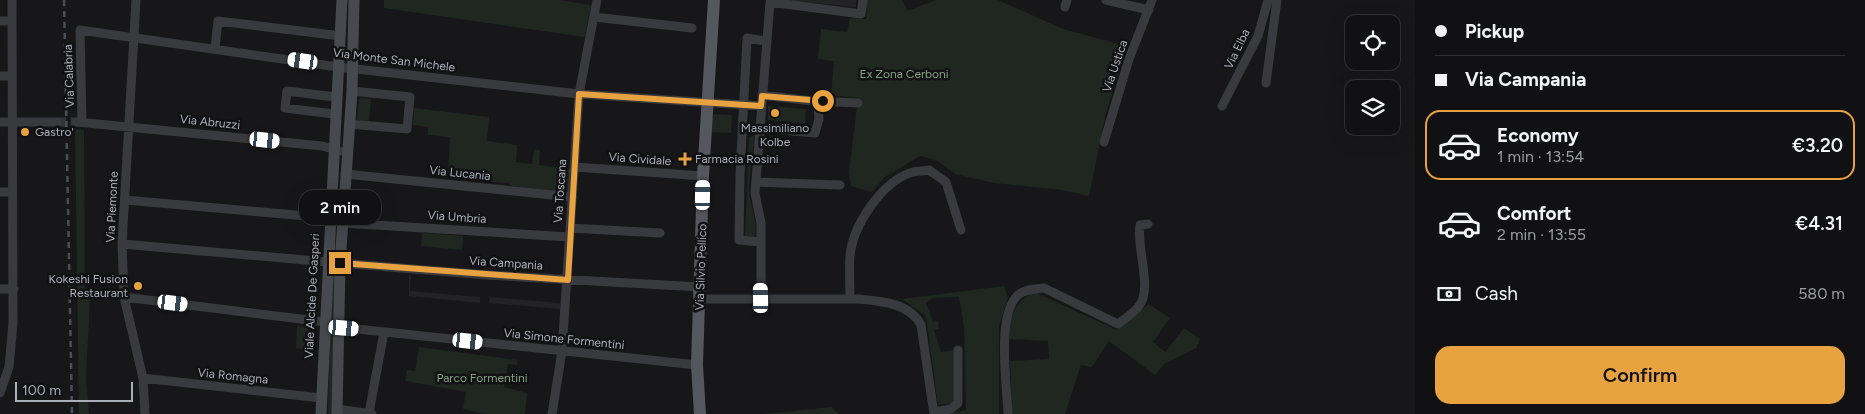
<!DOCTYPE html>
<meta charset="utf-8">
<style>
:root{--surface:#111113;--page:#1a1a1c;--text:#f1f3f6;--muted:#9c9da0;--line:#303133;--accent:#e8a240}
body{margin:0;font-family:Figtree,sans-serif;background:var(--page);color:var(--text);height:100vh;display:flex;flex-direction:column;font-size:19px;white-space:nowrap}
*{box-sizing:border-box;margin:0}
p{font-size:16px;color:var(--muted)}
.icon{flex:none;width:28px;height:28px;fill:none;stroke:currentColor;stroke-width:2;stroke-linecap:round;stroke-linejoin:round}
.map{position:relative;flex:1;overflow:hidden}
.side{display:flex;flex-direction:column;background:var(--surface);width:450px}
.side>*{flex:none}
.banner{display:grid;align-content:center;height:110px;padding:0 20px;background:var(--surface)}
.fabs{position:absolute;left:1345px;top:15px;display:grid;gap:10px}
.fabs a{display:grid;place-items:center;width:55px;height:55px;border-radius:10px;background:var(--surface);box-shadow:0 5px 20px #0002,0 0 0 1px var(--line);font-size:25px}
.scale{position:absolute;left:15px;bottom:12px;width:118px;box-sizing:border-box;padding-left:5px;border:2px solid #aaafb8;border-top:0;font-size:14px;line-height:18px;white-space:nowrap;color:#aaafb8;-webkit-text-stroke:4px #121214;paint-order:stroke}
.end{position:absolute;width:22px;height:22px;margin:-11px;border:6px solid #e8a240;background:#111;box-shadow:0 0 0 2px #111}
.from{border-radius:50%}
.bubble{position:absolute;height:35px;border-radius:15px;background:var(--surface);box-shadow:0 5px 20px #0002,0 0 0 1px var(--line);font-size:16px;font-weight:600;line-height:35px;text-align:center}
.car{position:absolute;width:15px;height:30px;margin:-15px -8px;border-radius:6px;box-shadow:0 0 4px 1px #0007;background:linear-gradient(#fff 24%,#345 0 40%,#fff 0 76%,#345 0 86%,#fff 0)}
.banner b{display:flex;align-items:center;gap:18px;height:48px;font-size:19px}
.banner b+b{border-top:1px solid var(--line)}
.banner i{width:12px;height:12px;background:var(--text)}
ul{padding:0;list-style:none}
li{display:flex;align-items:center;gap:15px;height:70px;margin:0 10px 8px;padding:0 10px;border:2px solid transparent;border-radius:15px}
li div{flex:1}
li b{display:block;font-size:19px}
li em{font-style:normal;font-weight:600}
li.on{border-color:var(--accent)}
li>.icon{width:45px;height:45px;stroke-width:1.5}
.pay{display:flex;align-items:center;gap:12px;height:55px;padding:0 20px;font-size:19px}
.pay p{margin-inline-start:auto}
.primary-button{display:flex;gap:10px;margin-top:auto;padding:10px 20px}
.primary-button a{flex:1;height:58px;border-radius:15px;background:var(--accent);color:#111;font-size:20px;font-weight:600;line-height:58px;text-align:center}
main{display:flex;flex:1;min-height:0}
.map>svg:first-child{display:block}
.built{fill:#232326}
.green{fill:#1f2720}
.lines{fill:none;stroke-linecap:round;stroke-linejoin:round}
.street-tunnel{stroke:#343539;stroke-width:9;stroke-dasharray:9 4.5;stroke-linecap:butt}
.street{stroke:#383a3e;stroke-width:9}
.secondary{stroke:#46494e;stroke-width:11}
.primary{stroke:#54575d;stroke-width:12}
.rail{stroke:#4b4e53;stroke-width:2.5;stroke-dasharray:6 5;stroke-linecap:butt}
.route{stroke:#e8a240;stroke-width:6}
.poi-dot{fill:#e8a240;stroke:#121214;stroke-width:2}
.labels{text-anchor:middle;stroke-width:5;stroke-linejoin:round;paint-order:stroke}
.street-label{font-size:12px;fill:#aaafb8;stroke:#121214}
.park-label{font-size:12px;fill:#83a282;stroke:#121214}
.poi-label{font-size:12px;fill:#aaafb8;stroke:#121214;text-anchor:start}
</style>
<main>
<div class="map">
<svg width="1415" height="414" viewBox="0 0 1415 414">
<rect width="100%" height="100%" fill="#171719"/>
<!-- built -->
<path class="built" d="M784,0H856V7Z
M409,276H411L410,291L480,297V303L409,296Z
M490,297L560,303V309L489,303Z"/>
<!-- green -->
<path class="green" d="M384,0H559L591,5L585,37L384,8Z
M867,0H902L907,11L936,0H998L1063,29L1123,45V58L1106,113L1089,196L1062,190L994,183L955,174L936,160L920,156L885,177L872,192L851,186L849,172L858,98L831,95L834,61L818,59L821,29L847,32L850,18L866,19Z
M359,98L371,99L369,121L357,120Z
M768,106L806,109L805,124L768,120Z
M414,108L489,117L487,141L517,145L516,162L532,164L534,149L540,150L539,165L570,169L569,193L510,186L509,183L492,182L493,178L448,175L450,137L428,135V127L413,125Z
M711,114L732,115L731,133L710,132Z
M75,129L84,130L85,298L90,299L86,378L89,414H79Z
M755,135C753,153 749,173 749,191C750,208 759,219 754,237L751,239L745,236L749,137Z
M422,233L463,236L462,250L421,246Z
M331,268H335L332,414H328Z
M1004,286L1008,298L999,326V414H948L966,410L964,326L959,297L933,298L926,303L933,322L938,321L939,328L934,330L941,352L954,350L957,394L954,403L938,405L926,316L902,299Z
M1034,292L1117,330L1149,304L1170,318L1153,342L1165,352L1184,328L1200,339L1196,348L1164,364L1155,375L1109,341L1092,367L1081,365L1065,414H1012L1010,361L1049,359L1048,341L1009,339C1009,317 1014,303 1034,292Z
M297,326L315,328L314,351L296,348Z
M419,347L518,360L517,365L508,364L504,387L527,393L525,414H486L463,409L466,392L405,381L407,370L415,371Z
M831,407L839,414H765Z"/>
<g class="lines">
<!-- street-tunnel -->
<path class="street-tunnel" d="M57,122H77"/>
<!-- street -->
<path class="street" d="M136,0L122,244L124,297L143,378L145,414
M1106,0L1149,10
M1065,7L1067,0
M594,17L692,28
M0,21H12
M215,48L218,21L341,36
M0,76H12
M1266,83L1277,0
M813,101L858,103
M1222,106L1258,36L1268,0
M334,114L285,108L287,91L335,97
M0,122H57
M77,122L322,146L340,151
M82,122L80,30L338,67L579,94L761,106
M349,124L407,129L410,97L352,91
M759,128L815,133L819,119L818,105L812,101L762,95
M1104,142L1129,59L1152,0
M575,167L703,176
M345,174L573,197
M756,182L840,185
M0,192H11
M125,200L329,218
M342,223L570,237
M570,228L660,233
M760,242L739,240L740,175L747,38L766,41
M122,244L328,262
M340,263L487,275L700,287
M0,289H14
M124,297L325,322
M700,299H859C880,301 910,303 921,325L934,414
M761,299V223L755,193L770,2L861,14L863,0
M850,299C850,284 849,270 850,256C853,225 882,181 913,172C918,171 924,171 929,170L946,182L961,230
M338,327L697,365
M143,378L321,398
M0,393L9,367L13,323L12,0
M337,409L372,414
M934,412L951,409L958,403V350
M369,413L384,332
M552,414L562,351L579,94L597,0
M1008,414C1007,386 996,315 1018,295C1025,289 1035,289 1044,288L1118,324C1124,319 1134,313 1139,306C1153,289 1136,247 1140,225L1148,224"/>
<!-- secondary -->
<path class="secondary" d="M321,414L342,0
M337,414L340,263L352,91L354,0"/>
<!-- primary -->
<path class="primary" d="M700,414L697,365L703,176L714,0"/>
<!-- rail -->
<path class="rail" d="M64,0L72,414"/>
</g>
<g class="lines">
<!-- route -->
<path class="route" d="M340,263L568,280L579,94L761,106L762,96L823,101"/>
</g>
<!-- markers -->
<g class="poi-dot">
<circle cx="775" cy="113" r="5"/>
<circle cx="25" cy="132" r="5"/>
<path d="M682.5 151.5h5v5h5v5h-5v5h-5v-5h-5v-5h5z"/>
<circle cx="138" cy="286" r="5"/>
</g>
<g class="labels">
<!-- street labels -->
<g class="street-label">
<text transform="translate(1237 49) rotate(-64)" y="4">Via Elba</text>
<text transform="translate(394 60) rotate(7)" y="4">Via Monte San Michele</text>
<text transform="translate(1115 66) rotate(-71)" y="4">Via Ustica</text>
<text transform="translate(69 76) rotate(-92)" y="4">Via Calabria</text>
<text transform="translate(210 122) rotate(6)" y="4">Via Abruzzi</text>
<text transform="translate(640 159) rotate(4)" y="4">Via Cividale</text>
<text transform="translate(460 173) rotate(6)" y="4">Via Lucania</text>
<text transform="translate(560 191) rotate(-86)" y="4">Via Toscana</text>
<text transform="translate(112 207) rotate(-87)" y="4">Via Piemonte</text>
<text transform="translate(457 217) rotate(4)" y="4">Via Umbria</text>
<text transform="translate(506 263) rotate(4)" y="4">Via Campania</text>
<text transform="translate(701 267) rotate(-88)" y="4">Via Silvio Pellico</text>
<text transform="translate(312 296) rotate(-87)" y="4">Viale Alcide De Gasperi</text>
<text transform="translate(564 339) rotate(6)" y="4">Via Simone Formentini</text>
<text transform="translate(233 376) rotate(6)" y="4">Via Romagna</text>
</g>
<!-- park labels -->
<g class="park-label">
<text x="904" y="78">Ex Zona Cerboni</text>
<text x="482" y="382">Parco Formentini</text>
</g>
<!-- poi labels -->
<g class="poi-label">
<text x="775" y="132" text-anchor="middle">Massimiliano<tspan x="775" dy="14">Kolbe</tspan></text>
<text x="35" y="136">Gastro'</text>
<text x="695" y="163">Farmacia Rosini</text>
<text x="128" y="283" text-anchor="end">Kokeshi Fusion<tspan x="128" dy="14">Restaurant</tspan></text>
</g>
</g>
</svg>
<div class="fabs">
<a><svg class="icon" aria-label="locate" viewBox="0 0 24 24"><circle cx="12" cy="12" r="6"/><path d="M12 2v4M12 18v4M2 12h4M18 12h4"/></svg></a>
<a><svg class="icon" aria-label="layers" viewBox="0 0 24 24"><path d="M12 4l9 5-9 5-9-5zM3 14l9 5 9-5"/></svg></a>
</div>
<div class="scale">100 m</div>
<i class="end from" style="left:823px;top:101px"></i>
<i class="end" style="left:340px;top:263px"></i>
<div class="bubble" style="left:299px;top:190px;width:82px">2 min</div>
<i class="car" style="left:303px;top:61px;rotate:278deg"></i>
<i class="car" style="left:265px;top:140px;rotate:96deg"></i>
<i class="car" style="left:703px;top:195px;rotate:1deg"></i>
<i class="car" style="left:761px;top:298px;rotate:359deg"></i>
<i class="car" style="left:173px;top:303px;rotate:97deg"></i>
<i class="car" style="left:344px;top:328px;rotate:95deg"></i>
<i class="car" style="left:468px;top:341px;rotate:96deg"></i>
</div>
<section class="side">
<div class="banner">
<b><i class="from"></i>Pickup</b>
<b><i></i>Via Campania</b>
</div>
<ul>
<li class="on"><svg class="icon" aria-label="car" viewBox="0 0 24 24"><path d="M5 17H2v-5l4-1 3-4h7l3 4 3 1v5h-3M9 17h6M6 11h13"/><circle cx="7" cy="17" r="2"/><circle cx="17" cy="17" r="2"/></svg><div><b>Economy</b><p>1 min · 13:54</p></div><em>€3.20</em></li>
<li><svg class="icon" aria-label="car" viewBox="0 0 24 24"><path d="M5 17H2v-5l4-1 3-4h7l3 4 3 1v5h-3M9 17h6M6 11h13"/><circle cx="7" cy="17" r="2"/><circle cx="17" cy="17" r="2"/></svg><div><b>Comfort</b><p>2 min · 13:55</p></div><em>€4.31</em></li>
</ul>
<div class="pay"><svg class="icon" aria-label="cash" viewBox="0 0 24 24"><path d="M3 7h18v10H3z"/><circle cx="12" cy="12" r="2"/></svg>Cash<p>580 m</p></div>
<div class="primary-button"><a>Confirm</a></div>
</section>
</main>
